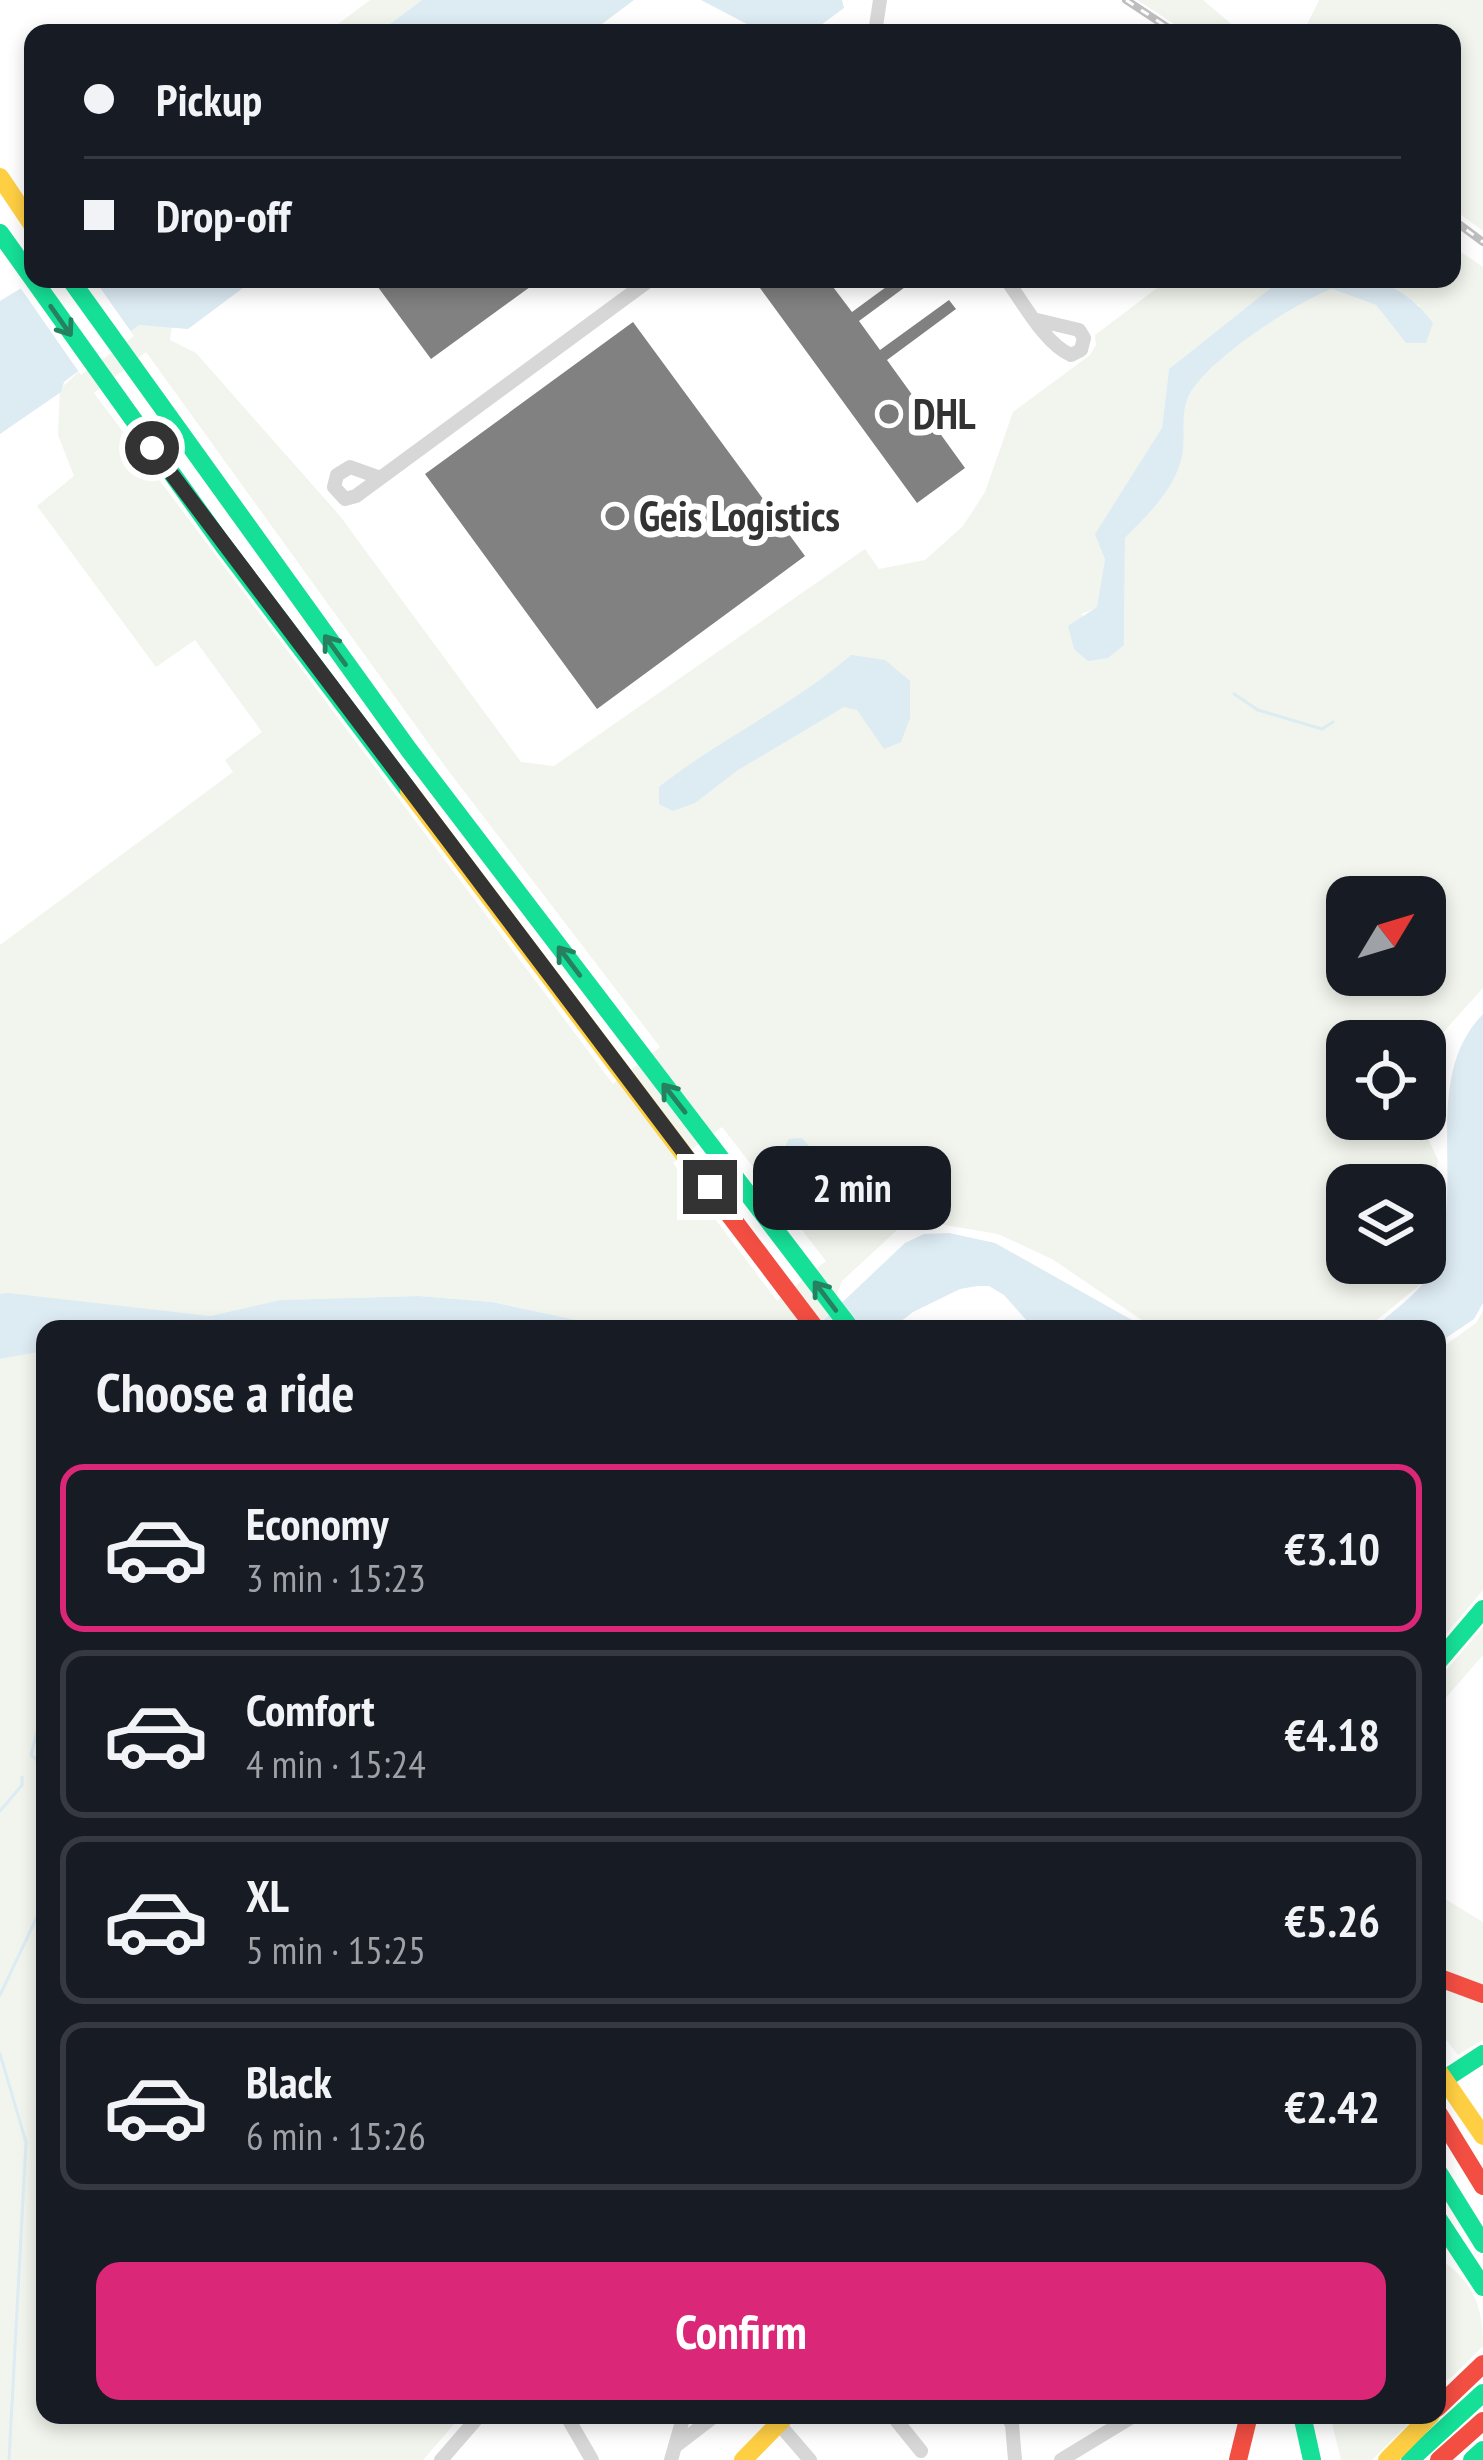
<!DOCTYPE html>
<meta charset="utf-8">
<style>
:root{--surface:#171b24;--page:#20242c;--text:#f1f3f6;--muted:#9ea1a6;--line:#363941;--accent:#db2777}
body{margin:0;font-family:"PT Sans Narrow",sans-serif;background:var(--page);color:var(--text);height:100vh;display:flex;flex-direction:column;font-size:45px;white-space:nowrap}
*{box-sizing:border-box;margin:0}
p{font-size:39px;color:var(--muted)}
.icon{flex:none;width:66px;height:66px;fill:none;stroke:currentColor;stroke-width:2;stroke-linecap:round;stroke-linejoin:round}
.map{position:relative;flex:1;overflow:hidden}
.panel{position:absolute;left:36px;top:1320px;width:1410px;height:1104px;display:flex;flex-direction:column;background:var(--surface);border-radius:24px;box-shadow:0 6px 18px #0003}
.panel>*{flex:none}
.banner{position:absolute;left:24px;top:24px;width:1437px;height:264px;border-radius:24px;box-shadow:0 6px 18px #0003;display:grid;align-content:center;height:264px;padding:0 60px;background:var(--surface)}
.needle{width:78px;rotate:52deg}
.controls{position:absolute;left:1326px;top:876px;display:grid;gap:24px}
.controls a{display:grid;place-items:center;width:120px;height:120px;border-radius:24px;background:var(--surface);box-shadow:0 6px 18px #0003;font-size:60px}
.end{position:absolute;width:54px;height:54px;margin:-27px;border:15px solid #333;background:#fff;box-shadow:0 0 0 6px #fff}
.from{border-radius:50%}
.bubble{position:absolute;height:84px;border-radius:24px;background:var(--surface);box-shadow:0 6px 18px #0003;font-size:39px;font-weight:600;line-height:84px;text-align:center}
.banner b{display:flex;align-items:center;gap:42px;height:114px;font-size:45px}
.banner b+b{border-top:3px solid var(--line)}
.banner i{width:30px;height:30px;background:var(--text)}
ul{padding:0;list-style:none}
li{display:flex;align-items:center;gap:36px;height:168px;margin:0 24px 18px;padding:0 36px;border:6px solid var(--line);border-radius:24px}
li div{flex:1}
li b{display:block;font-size:45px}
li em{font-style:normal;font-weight:600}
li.current{border-color:var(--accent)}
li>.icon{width:108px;height:108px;stroke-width:1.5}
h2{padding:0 60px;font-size:54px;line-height:144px}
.button{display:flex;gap:24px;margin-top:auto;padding:24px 60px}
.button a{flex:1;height:138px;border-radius:24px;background:var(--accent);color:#fff;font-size:48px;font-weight:600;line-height:138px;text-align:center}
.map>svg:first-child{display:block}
.green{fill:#f1f5ed;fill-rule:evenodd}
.water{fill:#ddebf3}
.pier{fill:#fff}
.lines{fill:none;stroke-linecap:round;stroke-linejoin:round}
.stream{stroke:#ddebf3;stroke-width:3}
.building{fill:#818181}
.street{stroke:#d7d7d7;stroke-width:14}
.fast{stroke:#16e098;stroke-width:18}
.slow{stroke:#ffcf43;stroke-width:18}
.jam{stroke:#f24e42;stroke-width:18}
.rail-casing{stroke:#bebebe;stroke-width:8}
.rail{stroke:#fff;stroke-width:3;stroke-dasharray:9;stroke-linecap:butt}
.oneway{stroke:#268160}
.route{stroke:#333;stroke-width:15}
.poi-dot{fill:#7a7a7a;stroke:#fff;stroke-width:4.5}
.labels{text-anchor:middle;stroke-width:12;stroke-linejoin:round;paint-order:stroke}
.poi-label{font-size:42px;font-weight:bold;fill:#333;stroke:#fff;text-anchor:start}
</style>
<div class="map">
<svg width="1483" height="2460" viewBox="0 0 1483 2460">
<rect width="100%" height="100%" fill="#fff"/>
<!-- green -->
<path class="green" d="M370,0H422L378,33H326Z
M1137,0H1203L1242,33H1188Z
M1319,0H1483V231L1452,208V33H1303Z
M1452,246L1483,267V988L1429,1048L1425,1076V1041H1347V1119H1419L1438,1160L1432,1203L1425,1206V1185H1347V1263H1425V1223L1444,1234L1427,1279L1366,1329H1155L1052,1259L998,1234L909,1219L842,1281L829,1314L814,1329H619L492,1302L419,1296L280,1300L210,1316L0,1294V945L233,772L225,760L262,732L195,640L156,667L37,506L74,476L58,435L60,389L99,353L139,325L172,326L170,340L196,353L340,516L521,762L554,766L865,549L879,569L925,560L963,526L985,492L1013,412L1090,355L1096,345L1095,335L1169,279H1282L1169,369L1162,428L1105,559L1097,608L1081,614L1124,645L1125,538C1146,518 1171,492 1180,464C1186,444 1180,420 1187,399C1198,365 1298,301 1332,289L1376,305L1406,343L1420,306L1380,279H1452ZM146,352L447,769L660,1047L613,1084L94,393ZM1347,897H1425V975H1347ZM722,1127L826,1261L777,1301L673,1163Z
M1483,1311V1590L1437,1645V1351L1476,1323Z
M45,1351V2415H462L423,2460H0V1359Z
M1483,1627V1655L1437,1708V1681Z
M1437,1894L1483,1922V1985L1437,1968Z
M1437,1985L1483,2002V2040L1458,2055L1437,2028Z
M1437,2258C1473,2279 1483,2306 1483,2346L1452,2377L1437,2385Z
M1330,2415H1417L1372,2460H1341Z"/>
<!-- water -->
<path class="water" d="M422,0H634L590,33H378Z
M701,0H842L844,8L810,33H764Z
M36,279H255L188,329L139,325L64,382L61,392L0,434V301Z
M1282,279C1345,279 1391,266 1433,323L1426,343H1406L1376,305L1332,289C1298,301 1198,365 1187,400C1180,420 1187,444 1180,464C1171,493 1145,518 1125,538L1124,645L1108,658L1088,661L1074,649L1068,626L1097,607L1105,559L1095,534L1162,428L1169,369Z
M851,655L885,660L910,681V718L901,742L884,749L857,710L844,707L738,770L695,803L673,811L659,804V787C721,738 791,707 851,655Z
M1483,1014V1303L1474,1319L1437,1344V1329H1373C1390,1313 1416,1296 1427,1277C1474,1199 1415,1084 1483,1014Z
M802,1138L827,1167L826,1175L809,1187C786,1182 776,1157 789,1139Z
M949,1233L995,1243L1148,1329H1034L1004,1295L989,1286H977L960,1289L913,1312L891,1329H814L905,1243L924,1234Z
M8,1293L210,1316L280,1300L419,1296L492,1302L619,1329H45V1351L0,1359V1294Z"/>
<!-- pier -->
<path class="pier" d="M33,274V279H94L134,336L81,375L17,283Z"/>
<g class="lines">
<!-- stream -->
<path class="stream" d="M1234,694L1258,710L1322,729L1333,722
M45,1629L40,1680L45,1697
M45,1701L31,1755L45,1767
M0,1811L22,1785V1777
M0,1995L45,1900
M0,2054L26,2142L9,2460"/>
</g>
<!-- building -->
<path class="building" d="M372,279H541L431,359Z
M773,279H827L852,312L897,279H916L859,321L880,350L949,300L956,309L887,360L965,468L917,503L760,288Z
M633,322L805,556L597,709L425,474Z"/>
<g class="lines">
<!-- street -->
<path class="street" d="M875,33L880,0
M1006,279C1023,302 1045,344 1071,355L1081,350L1084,338L1079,330L1037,320
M378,477L350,467L337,475L334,487L345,499L356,496L651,279
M566,2415L592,2460
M892,2415L921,2451
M1006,2415L1012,2424L1015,2460
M779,2424L810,2460
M677,2445L716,2415
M441,2460L480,2415
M671,2460L684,2415
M1061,2460L1135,2415"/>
<!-- fast -->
<path class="fast" d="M0,233L223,545L409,791
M70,279L409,750L851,1329
M1437,1663L1483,1609
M1437,2084L1483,2054
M1437,2170L1483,2244
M1437,2217L1483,2287
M1302,2415L1312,2460
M1410,2460L1483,2393
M1472,2460L1483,2450"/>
<!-- slow -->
<path class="slow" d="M0,177L33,226
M409,791L719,1201
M1437,2069L1483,2136
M743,2460L787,2415
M1387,2460L1431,2415"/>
<!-- jam -->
<path class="jam" d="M719,1201L816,1329
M1437,1977L1483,1994
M1437,2111L1483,2186
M1437,2408L1483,2364
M1238,2460L1249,2415
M1439,2460L1483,2421"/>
<!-- rail casing -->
<g class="rail-casing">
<path id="rail" d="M1126,0L1176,33
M1452,219L1483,242"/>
</g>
<!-- rail -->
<use href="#rail" class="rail"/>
</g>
<!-- one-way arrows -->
<defs><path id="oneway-shaft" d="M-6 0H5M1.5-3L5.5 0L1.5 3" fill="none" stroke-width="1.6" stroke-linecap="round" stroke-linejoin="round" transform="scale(3)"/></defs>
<g class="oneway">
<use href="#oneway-shaft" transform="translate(61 321) rotate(55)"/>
<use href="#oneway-shaft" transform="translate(335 650) rotate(-126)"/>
<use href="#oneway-shaft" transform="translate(569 961) rotate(-127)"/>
<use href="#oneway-shaft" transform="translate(674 1098) rotate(-128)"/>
<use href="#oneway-shaft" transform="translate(825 1296) rotate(-127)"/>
</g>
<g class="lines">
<!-- route -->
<path class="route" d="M152,448L710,1187"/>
</g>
<!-- markers -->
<g class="poi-dot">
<circle cx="889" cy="414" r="12"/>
<circle cx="615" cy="516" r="12"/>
</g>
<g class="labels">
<!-- poi labels -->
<g class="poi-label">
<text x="913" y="429">DHL</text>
<text x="639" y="531">Geis Logistics</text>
</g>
</g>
</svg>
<div class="controls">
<a><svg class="needle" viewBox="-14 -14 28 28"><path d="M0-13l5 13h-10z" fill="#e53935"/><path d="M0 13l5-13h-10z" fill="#9ea1a6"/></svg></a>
<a><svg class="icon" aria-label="locate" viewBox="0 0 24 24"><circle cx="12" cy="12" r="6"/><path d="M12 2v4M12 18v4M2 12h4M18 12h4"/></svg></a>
<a><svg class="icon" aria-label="layers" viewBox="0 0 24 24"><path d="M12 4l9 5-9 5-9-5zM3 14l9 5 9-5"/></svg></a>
</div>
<i class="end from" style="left:152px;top:448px"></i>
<i class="end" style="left:710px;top:1187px"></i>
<div class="bubble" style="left:753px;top:1146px;width:198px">2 min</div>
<div class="banner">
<b><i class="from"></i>Pickup</b>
<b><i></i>Drop-off</b>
</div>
<section class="panel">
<h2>Choose a ride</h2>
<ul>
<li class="current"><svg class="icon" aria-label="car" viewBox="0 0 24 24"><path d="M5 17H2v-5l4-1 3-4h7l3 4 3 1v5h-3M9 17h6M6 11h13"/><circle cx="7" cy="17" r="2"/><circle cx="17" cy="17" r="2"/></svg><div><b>Economy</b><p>3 min · 15:23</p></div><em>€3.10</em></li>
<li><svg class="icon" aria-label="car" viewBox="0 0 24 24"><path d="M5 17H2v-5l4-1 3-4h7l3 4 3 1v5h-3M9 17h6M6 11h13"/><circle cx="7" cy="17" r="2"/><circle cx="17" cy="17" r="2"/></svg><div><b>Comfort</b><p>4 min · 15:24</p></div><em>€4.18</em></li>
<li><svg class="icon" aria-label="car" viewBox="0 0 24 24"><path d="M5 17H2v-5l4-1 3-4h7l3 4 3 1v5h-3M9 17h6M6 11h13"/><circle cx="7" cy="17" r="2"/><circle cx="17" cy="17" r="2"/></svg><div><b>XL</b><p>5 min · 15:25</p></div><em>€5.26</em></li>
<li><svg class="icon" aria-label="car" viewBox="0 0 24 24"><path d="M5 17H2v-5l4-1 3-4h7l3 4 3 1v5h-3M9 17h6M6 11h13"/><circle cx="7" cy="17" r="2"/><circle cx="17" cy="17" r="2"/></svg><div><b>Black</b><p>6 min · 15:26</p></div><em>€2.42</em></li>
</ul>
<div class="button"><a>Confirm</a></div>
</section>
</div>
